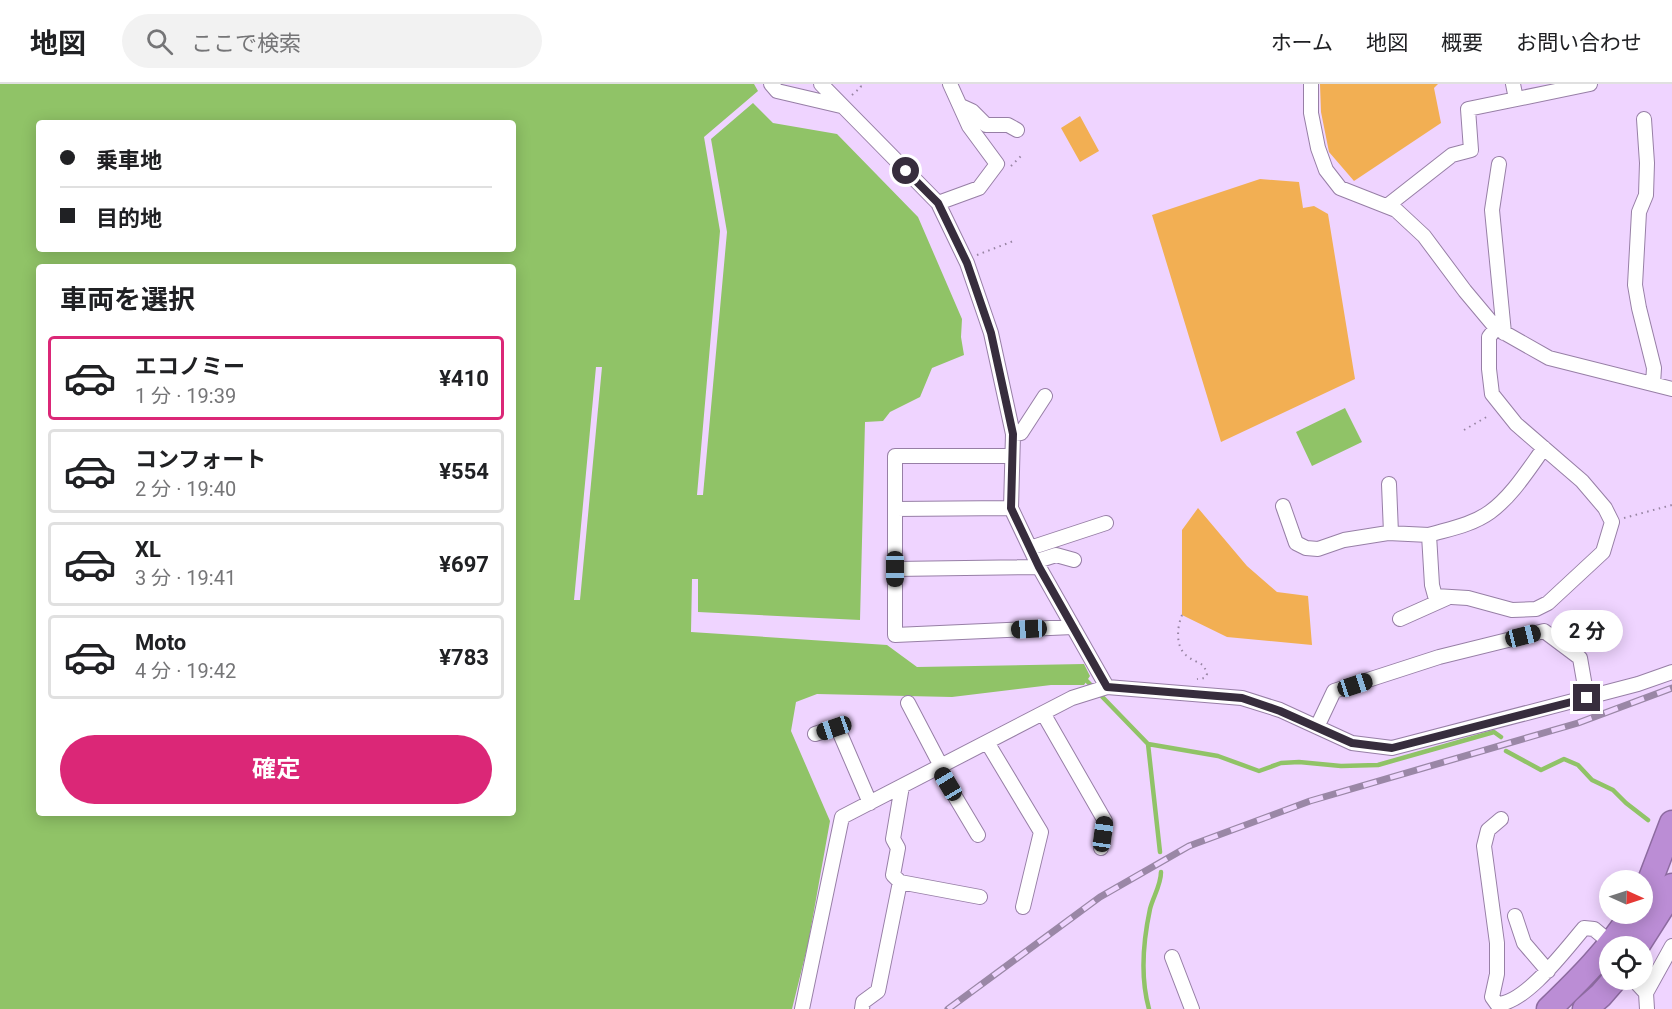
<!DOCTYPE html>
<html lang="ja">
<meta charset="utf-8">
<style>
:root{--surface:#fff;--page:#f2f2f2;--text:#202124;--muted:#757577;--line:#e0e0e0;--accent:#db2777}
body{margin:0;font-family:Roboto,"Noto Sans JP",sans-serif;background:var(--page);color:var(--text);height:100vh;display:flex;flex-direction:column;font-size:22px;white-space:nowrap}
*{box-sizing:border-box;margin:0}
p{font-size:20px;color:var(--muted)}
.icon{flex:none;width:33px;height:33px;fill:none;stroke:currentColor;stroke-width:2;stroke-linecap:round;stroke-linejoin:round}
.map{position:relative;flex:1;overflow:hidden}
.panel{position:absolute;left:36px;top:180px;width:480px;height:552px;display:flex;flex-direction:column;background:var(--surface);border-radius:6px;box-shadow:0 3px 15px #0003}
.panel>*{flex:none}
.banner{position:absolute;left:36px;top:36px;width:480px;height:132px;border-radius:6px;box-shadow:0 3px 15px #0003;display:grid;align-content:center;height:132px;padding:0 24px;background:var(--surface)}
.needle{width:39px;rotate:93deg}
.buttons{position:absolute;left:1599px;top:786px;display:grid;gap:12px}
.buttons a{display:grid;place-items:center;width:54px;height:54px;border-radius:50%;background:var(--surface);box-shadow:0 3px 15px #0003;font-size:30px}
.end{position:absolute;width:27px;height:27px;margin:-14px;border:8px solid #372d3d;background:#fff;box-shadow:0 0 0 3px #fff}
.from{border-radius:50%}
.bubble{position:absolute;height:42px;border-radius:21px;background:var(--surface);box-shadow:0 3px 15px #0003;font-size:20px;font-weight:700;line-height:42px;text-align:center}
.car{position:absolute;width:18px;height:36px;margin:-18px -9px;border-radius:8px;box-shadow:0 0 4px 2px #0007;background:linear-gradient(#222 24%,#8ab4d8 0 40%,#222 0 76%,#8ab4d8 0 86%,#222 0)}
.banner b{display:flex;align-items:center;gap:21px;height:57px;font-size:22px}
.banner b+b{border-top:2px solid var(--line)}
.banner i{width:15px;height:15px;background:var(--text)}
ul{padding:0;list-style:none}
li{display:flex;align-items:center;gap:18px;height:84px;margin:0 12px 9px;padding:0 12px;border:3px solid var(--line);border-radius:6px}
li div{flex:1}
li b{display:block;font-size:22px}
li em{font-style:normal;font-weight:700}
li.active{border-color:var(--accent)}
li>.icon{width:54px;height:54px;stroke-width:1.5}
h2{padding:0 24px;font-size:27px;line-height:72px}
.primary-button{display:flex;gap:12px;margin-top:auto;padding:12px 24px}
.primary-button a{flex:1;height:69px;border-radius:36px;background:var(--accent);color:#fff;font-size:24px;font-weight:700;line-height:69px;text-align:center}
header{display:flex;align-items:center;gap:36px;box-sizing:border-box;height:84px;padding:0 30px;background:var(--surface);border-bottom:2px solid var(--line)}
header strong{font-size:28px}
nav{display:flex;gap:33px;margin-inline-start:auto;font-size:21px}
.search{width:420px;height:54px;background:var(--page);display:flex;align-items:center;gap:15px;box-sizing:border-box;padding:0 21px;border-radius:33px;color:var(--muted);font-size:22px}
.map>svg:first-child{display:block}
.green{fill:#f2af53}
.water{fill:#90c367;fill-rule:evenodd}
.pier{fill:#efd4ff}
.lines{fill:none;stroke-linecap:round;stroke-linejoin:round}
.stream{stroke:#90c367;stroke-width:4.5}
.street-casing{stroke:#977fa6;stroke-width:16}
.highway-casing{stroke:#8d6ba0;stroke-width:27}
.path{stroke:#9784a2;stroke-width:2;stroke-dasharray:1.5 4.5;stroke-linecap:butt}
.street{stroke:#fff;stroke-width:14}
.highway{stroke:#bb8dd5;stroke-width:24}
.rail-casing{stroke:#9a87a6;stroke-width:7}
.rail{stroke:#efd4ff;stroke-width:4.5;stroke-dasharray:14;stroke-linecap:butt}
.route{stroke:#372d3d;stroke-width:8}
</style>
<header>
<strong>地図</strong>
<div class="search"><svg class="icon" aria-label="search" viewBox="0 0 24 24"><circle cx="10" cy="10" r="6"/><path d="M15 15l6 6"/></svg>ここで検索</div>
<nav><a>ホーム</a><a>地図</a><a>概要</a><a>お問い合わせ</a></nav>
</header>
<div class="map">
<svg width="1672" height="925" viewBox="0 0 1672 925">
<rect width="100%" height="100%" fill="#efd4ff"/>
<!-- green -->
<path class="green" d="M1320,0H1438L1434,4L1441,39L1354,97L1329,68L1321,28Z
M1080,32L1099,67L1080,78L1061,44Z
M1260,95L1299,98L1303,124L1314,122L1328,130L1355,295L1221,358L1152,131Z
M1198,424L1247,482L1277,508L1308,512L1312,561L1227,553L1182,531V446Z"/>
<!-- water -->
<path class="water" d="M0,0H754L758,7L704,53L720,147L697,411H703L727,148L711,55L753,19L773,39L837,50L918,133L962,235L961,253L964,271L932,284L920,313L890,328L883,337L865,338L860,536L698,528V495H692L691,548L887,561L917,583L1084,580L1090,592L1084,601H1051L952,613L817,610L796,618L791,647L830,737L808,860L792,925H0ZM39,39H513V165H39ZM39,183H513V729H39Z
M1345,324L1362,358L1312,382L1296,348Z"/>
<!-- pier -->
<path class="pier" d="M596,283H602L580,516H574Z"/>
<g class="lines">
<!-- stream -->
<path class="stream" d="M1085,595L1148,660L1218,672L1259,687L1281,679L1299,678L1341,682L1378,681L1494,648L1501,653
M1148,660L1160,768
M1506,667L1541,686L1564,675L1578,681L1592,696L1613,706L1626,719L1648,736
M1149,925C1140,893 1143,858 1150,825C1153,813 1161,801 1161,788"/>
<!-- street casing -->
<g class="street-casing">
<path id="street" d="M771,0L777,7L841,22
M821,0L938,119L967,179L991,249L1013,350L1011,424L1039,483L1107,603
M1311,0V29L1318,64L1326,86L1340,104L1396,126L1424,152L1465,207L1496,244L1549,274L1672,305
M1513,0L1516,15
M961,22L972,27L986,41H1008L1017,46
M1644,35L1647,79L1646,111L1639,128L1635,201L1639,224L1654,284L1653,300
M1499,80L1492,126L1504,249
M938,119L979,104L997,80L969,42L950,0
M1387,122L1452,71L1471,66L1468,25L1590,0
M1013,350L1021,349L1045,312
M1012,372H895V551L1073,543
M1389,400L1391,449
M1283,422L1296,459L1306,464L1318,465L1344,456L1388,449L1429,451L1432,501L1435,512L1468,514L1512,526L1536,525L1548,519L1603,468L1612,438L1605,424L1582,397L1516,340L1492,310L1489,285V253L1496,244
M895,425L1011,424
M1429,451C1449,445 1472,441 1490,428C1512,412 1528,386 1544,364
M1030,464L1106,439
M1037,477L1056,471L1074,476
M895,485L1039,483
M1400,535L1447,514
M908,619L941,682
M1043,629L1105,737L1101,764
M1317,643L1334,607L1439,573L1544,547L1580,574L1587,614
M815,650L834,644L839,647L870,719
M987,658L1041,748L1023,823
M938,684L978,751
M1501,735L1488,746L1484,762L1497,859V890L1492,913L1497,920C1525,920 1566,865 1584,844L1594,845L1612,860
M900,798L980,813
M1515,832L1524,859L1548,887
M1172,873L1192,925
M1634,896L1646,909L1647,925
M1646,909L1672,862
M802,925L842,733L1072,614L1107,603L1242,614L1280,626L1352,659L1392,664L1638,600L1672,588
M862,925L863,918L878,907L900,798L893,791L898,764L893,755L902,702"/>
</g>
<!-- highway casing -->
<g class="highway-casing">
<path id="highway" d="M1642,810L1651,794L1672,739
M1637,862L1665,818L1672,802
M1549,925C1580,895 1609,866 1632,830
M1585,925L1601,911L1614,896"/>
</g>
<!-- path -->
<path class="path" d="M852,11L861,3L860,0
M1011,82L1022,71
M977,171L1016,156
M1464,346L1490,331
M1624,434L1672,421
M1182,531C1177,543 1175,563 1187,572C1193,577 1199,578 1204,582L1207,590L1205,594L1197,595"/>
<!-- street -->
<use href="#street" class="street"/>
<!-- highway -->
<use href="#highway" class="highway"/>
<!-- rail casing -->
<g class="rail-casing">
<path id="rail" d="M948,925L1100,813L1189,762L1310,717L1578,639L1672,604"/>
</g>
<!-- rail -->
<use href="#rail" class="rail"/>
</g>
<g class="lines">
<!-- route -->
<path class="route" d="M906,87L938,119L967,179L991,249L1013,350L1011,424L1039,483L1107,603L1242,614L1280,627L1352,659L1392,664L1587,614"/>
</g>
</svg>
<div class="buttons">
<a><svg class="needle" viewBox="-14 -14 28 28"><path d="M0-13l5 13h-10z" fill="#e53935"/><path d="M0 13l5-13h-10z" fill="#757577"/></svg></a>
<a><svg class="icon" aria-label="locate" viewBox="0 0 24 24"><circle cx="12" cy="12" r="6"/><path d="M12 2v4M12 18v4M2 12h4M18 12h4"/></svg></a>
</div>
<i class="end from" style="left:906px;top:87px"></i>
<i class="end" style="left:1587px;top:614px"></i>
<div class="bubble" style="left:1551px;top:526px;width:72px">2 分</div>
<i class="car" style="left:895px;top:485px;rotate:180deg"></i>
<i class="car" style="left:1029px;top:545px;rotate:267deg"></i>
<i class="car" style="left:1523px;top:552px;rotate:76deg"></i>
<i class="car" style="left:1355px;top:601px;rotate:72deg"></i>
<i class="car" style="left:834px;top:644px;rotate:251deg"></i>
<i class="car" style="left:948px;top:700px;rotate:329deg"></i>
<i class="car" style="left:1103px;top:750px;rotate:8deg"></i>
<div class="banner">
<b><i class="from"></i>乗車地</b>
<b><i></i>目的地</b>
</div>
<section class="panel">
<h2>車両を選択</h2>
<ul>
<li class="active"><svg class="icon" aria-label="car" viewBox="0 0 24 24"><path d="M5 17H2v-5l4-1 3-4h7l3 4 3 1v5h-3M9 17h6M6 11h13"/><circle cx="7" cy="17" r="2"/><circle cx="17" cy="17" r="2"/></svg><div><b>エコノミー</b><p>1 分 · 19:39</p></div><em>¥410</em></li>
<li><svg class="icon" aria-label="car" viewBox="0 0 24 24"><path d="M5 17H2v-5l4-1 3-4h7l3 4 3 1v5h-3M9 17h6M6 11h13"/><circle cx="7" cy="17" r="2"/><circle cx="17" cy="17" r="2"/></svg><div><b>コンフォート</b><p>2 分 · 19:40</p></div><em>¥554</em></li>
<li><svg class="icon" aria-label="car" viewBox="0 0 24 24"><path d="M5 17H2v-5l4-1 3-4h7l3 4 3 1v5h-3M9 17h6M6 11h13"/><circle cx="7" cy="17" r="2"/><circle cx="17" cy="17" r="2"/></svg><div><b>XL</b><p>3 分 · 19:41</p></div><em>¥697</em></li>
<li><svg class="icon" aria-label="car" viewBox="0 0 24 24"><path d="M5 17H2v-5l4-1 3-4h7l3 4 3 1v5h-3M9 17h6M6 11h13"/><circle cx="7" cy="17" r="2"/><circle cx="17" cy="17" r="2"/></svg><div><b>Moto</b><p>4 分 · 19:42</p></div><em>¥783</em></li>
</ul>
<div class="primary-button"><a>確定</a></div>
</section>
</div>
